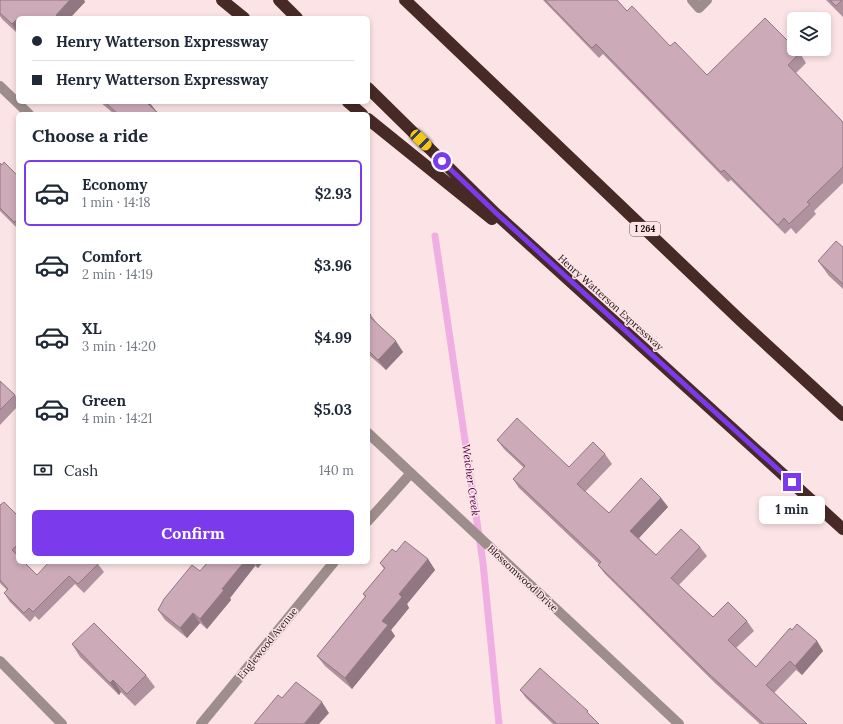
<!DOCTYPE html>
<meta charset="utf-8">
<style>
:root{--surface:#fff;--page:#f6f6f7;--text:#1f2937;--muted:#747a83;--line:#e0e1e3;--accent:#7c3aed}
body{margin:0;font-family:Lora,serif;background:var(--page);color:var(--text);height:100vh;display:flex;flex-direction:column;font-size:15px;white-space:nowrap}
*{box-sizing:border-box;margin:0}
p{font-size:13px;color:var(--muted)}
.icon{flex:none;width:22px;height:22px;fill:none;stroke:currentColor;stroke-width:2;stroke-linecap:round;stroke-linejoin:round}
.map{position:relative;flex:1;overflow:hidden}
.panel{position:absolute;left:16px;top:112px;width:354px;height:452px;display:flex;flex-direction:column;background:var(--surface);border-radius:6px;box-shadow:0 2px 6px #0003}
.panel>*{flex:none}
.hud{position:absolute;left:16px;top:16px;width:354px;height:88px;border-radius:6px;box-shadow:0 2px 6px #0003;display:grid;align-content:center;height:88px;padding:0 16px;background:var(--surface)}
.buttons{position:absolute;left:787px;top:12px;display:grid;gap:8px}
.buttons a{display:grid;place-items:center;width:44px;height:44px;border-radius:6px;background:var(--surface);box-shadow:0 2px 6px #0003;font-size:20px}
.end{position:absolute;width:18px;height:18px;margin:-9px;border:5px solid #7c3aed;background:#fff;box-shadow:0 0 0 2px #fff}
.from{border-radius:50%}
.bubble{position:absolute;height:28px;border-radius:6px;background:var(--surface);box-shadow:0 2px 6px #0003;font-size:13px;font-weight:800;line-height:28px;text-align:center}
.car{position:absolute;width:12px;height:24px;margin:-12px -6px;border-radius:5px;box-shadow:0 0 3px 1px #0007;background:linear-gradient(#f5c518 24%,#345 0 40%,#f5c518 0 76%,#345 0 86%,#f5c518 0)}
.hud b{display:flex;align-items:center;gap:14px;height:38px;font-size:15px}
.hud b+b{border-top:1px solid var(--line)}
.hud i{width:10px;height:10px;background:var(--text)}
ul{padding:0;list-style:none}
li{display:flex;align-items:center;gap:12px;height:66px;margin:0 8px 6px;padding:0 8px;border:2px solid transparent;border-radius:6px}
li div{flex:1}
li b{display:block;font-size:15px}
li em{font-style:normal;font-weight:800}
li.current{border-color:var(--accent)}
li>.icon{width:36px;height:36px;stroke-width:1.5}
h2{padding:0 16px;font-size:18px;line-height:48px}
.pay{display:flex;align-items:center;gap:10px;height:44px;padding:0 16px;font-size:15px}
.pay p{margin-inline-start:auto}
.cta{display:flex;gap:8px;margin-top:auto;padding:8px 16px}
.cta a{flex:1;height:46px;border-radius:6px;background:var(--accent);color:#fff;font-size:16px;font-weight:800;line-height:46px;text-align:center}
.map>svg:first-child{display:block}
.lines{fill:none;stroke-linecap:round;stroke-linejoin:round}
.stream{stroke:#efafe2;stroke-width:7}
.minor{stroke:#9e8e8b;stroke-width:10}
.highway{stroke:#472a26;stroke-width:12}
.wall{fill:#b0929e}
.shaded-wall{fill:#907781}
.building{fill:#cdaab8;stroke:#907781}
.route{stroke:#7c3aed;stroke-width:5}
.labels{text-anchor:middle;stroke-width:3;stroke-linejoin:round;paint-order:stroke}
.shield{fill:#fce4e6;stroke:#5f4f51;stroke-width:1}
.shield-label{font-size:9px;font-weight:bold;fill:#1c0f11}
.street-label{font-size:10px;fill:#1c0f11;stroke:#fce4e6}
.water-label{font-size:11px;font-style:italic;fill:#500347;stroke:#fce4e6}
</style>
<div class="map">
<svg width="843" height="724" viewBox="0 0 843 724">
<rect width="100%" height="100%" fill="#fce4e6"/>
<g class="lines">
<!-- stream -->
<path class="stream" d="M435,236L483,563L499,724"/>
<!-- minor -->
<path class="minor" d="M692,0L699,8L707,0
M0,86L29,114
M368,433L679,724
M368,521L411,473
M0,661L62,724
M201,724L334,562"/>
<!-- highway -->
<path class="highway" d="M222,0L244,18
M279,0L297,18
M405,0L740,320L843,415
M368,88L495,213L843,529
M348,102L362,114
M368,119L492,219"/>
</g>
<!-- wall -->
<path class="wall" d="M0,0H84L85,2L70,18H18V34L2,19L0,16Z
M543,0H617L627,11L670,46L707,75L800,53L806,63L796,73L843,122V183L814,211L816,214L796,234L791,228L785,234L731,180L728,182L603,54L599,58Z
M826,0H843V17Z
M100,102H149L159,114H114Z
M0,163L18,176V229L0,211Z
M843,247V289L829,276L818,261Z
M368,312L371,315L378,325L403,352L386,370L368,354Z
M0,381L15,395L18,400V406L0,425Z
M497,440L569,467L605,454L612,464L585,492L609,513L661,498L668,507L639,538L656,555L700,547L707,556L679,585L713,617L747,621L754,631L736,648L756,667L792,630L817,641L823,651L802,675L796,670L774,693L807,724H760L716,684L605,574L598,565L599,564L519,488L513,479L524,468L504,449Z
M0,505L18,516V562L37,575L98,564L104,572L84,593L75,584L39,620L35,616L30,622L10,602L4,593L7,590L0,583Z
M396,552L428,559L435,570L407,604L409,608L391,630L395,636L352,689L325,666L317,656L365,597L363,594L384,569L380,563Z
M208,562H263L258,568L255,566L230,598L231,600L207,629L200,623L187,638L165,620L158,610L200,571Z
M72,644L146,675L155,687L135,706L121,692L119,695L80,657Z
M520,690L593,718L599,724H553L526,698Z"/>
<!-- shaded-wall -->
<path class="shaded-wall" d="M70,0H84L85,2L70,18H59L56,15Z
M16,20L18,24V33L12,24Z
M149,102L157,113L148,104Z
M396,341L403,352L386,370L378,360Z
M661,498L668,507L637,540L630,531Z
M428,559L435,570L407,604L409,608L391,630L395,636L352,689L345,678L399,594Z
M244,562H253L255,566L230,598L231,600L207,629L200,619L222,589Z
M254,562H263L258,568Z
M193,613L200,623L187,638L180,628Z
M817,641L823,651L802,675L795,666Z
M113,680L121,692L119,695L110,683Z
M322,702L329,713L319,724H304Z"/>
<!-- building -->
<path class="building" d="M0,0H70L56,15L60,18H18V22L16,20L12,24L0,13Z
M545,0H617L627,11L632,6L670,46L675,42L707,75L765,18L794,47V49H796L800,53L788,65L843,122V167L807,202L810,204L789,224L784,218L778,225L724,170L721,172L596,44L592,48Z
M830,0H842L836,6Z
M105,102H149L148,104L159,114H118Z
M4,162L18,176V223L16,221L14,222L0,208V163L2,165Z
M836,241L843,247V284L818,261Z
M368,312L371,315L369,316L396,341L378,360L368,350Z
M0,381L15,395L0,410Z
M517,418L569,467L593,442L605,454L577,484L609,513L641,478L661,498L630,531L656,555L681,529L700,547L671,578L713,617L728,602L747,621L728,640L756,667L790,628L792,630L797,624L817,641L795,666L790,661L766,685L807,724H764L709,674L598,565L601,562L513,479L525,466L497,440Z
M4,502L18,516V544L12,550L18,556V562H24L37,575L49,562H97L98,564L78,584L69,576L33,612L29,608L24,613L4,593L8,589L0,580V505Z
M405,541L428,559L399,594L402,597L382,621L388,625L345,678L317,656L366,596L363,594L385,568L380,563L392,549L396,552Z
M208,562H244L222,589L224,590L200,619L193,613L180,628L158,610L164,599L192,565L200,571Z
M94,623L146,675L127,694L113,680L110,683L72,644Z
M540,668L588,711L587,712L599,724H557L520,690Z
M296,682L322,702L304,724H254L278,695L282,698Z"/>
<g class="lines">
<!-- route -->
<path class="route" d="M442,161L496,213L792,482"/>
</g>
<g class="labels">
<!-- shield labels -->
<rect class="shield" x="630" y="222" width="30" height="14" rx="3"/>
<g class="shield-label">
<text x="645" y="232">I 264</text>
</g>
<!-- street labels -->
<g class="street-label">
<text transform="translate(611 302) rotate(42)" y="4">Henry Watterson Expressway</text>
<text transform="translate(523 578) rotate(43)" y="4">Blossomwood Drive</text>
<text transform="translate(267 643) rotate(-51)" y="4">Englewood Avenue</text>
</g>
<!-- water labels -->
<g class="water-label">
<text transform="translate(471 480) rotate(82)" y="4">Weicher Creek</text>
</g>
</g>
</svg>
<div class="buttons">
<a><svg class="icon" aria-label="layers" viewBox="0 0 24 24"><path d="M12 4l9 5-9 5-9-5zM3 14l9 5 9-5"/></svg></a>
</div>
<i class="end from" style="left:442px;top:161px"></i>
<i class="end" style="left:792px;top:482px"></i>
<div class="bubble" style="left:759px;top:496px;width:66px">1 min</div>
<i class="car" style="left:421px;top:140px;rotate:134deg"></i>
<div class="hud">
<b><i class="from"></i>Henry Watterson Expressway</b>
<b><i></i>Henry Watterson Expressway</b>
</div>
<section class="panel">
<h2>Choose a ride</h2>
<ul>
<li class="current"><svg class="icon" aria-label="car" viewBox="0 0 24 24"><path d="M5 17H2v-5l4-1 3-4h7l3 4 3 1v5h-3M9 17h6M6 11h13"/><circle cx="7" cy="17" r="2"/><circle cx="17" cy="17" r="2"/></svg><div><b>Economy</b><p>1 min · 14:18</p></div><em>$2.93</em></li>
<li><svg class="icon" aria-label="car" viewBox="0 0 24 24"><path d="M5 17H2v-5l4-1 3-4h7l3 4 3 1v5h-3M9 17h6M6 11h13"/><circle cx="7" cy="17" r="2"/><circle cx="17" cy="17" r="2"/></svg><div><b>Comfort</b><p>2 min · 14:19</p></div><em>$3.96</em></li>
<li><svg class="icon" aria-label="car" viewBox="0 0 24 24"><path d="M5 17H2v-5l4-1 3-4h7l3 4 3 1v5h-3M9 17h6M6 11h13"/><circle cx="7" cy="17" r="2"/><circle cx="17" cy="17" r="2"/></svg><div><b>XL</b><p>3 min · 14:20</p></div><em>$4.99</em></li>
<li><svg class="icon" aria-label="car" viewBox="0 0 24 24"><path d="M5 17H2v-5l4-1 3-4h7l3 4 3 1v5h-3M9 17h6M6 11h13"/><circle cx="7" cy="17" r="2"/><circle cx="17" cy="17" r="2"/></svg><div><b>Green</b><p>4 min · 14:21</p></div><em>$5.03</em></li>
</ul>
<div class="pay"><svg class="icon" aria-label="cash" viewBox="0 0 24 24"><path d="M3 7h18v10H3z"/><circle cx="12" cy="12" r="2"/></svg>Cash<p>140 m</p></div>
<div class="cta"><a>Confirm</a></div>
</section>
</div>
